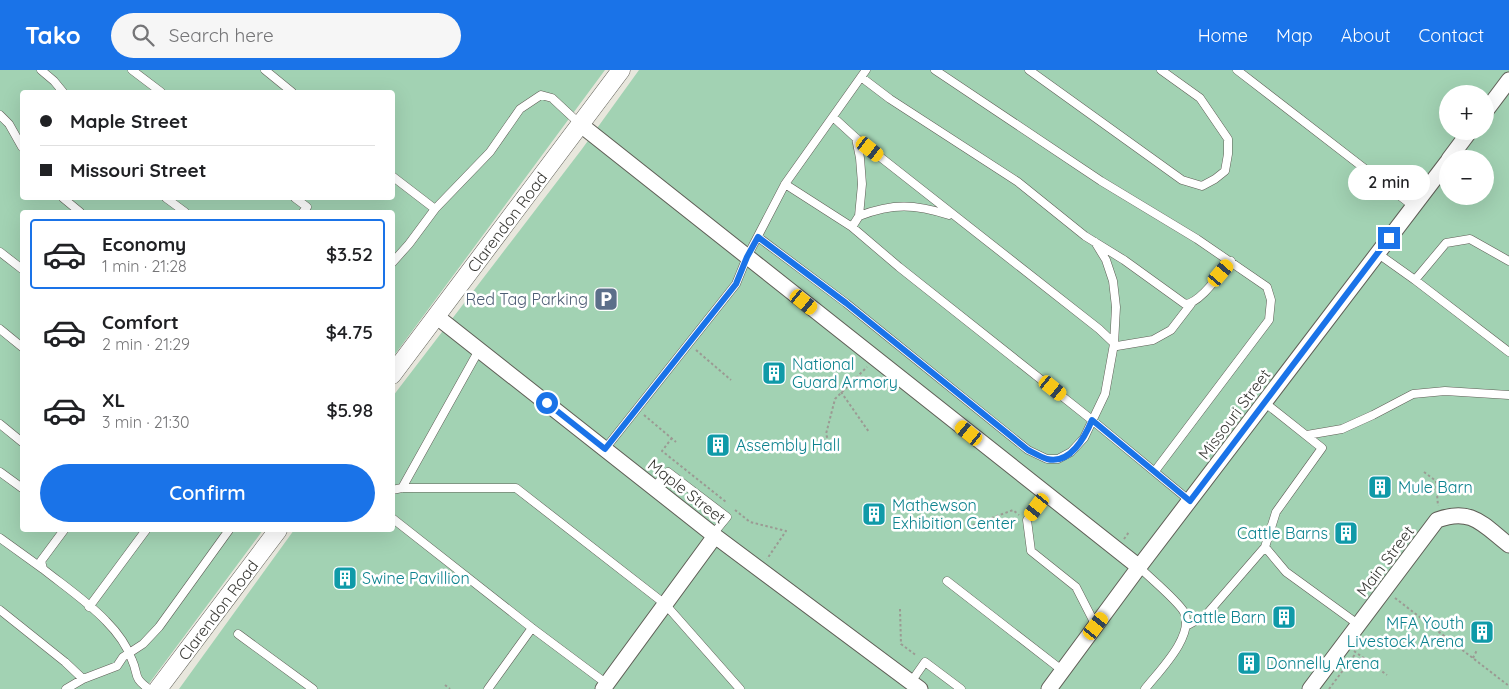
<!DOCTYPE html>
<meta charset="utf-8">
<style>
:root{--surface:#fff;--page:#f6f6f6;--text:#202124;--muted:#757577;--line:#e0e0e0;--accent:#1a73e8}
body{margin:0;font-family:Quicksand,sans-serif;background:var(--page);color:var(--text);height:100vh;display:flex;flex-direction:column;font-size:19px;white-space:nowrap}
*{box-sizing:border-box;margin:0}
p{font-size:16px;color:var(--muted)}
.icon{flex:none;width:28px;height:28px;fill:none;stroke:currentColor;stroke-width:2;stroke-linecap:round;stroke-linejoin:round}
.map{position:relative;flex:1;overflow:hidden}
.sheet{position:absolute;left:20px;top:140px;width:375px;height:322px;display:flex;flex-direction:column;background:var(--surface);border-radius:5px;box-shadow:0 5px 20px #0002}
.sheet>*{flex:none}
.hud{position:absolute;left:20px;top:20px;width:375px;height:110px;border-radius:5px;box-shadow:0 5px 20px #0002;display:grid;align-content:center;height:110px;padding:0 20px;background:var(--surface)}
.tools{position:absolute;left:1439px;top:15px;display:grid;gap:10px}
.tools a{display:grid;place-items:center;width:55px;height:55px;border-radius:50%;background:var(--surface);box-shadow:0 5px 20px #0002;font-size:25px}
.end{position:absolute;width:22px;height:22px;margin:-11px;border:6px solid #1a73e8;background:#fff;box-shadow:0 0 0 2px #fff}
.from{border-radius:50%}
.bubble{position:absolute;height:35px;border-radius:18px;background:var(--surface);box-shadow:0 5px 20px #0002;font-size:16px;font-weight:600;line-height:35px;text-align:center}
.car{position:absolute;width:15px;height:30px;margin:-15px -8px;border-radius:6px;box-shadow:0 0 4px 1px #0007;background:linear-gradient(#f5c518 24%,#345 0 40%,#f5c518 0 76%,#345 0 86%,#f5c518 0)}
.hud b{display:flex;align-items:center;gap:18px;height:48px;font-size:19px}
.hud b+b{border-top:1px solid var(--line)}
.hud i{width:12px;height:12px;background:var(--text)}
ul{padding:9px 0 0;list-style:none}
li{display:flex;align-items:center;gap:15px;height:70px;margin:0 10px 8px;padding:0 10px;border:2px solid transparent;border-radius:5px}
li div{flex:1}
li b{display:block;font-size:19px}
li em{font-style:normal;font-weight:600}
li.active{border-color:var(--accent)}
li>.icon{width:45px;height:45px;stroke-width:1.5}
.cta{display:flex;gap:10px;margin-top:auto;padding:10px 20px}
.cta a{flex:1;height:58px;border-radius:30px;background:var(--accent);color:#fff;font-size:20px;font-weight:600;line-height:58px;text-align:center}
header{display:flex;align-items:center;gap:30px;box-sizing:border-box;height:70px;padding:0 25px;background:var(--accent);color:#fff}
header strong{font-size:24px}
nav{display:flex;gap:28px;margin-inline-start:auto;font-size:18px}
.search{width:350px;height:45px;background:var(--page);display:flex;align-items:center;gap:12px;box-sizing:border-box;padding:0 18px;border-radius:28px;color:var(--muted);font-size:19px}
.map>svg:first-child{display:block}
.green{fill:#a2d2b3;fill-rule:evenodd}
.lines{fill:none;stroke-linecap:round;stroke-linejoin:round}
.service-casing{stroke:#5f5e56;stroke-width:9}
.minor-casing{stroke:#5f5e56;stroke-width:17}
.tertiary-casing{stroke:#5f5e56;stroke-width:19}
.path{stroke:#9b9a93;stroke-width:2;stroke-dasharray:2.5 2.5;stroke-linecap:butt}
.service{stroke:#fff;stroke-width:8}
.minor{stroke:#fff;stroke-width:15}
.tertiary{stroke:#fff;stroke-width:18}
.route{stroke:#1a73e8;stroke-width:6}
.labels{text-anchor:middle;stroke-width:5;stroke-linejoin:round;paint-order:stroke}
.street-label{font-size:16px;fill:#393935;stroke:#fff}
.service-label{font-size:16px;fill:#4e5e75;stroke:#fff;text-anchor:end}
.culture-label{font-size:16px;fill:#0d838f;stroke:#fff;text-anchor:start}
</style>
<header>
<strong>Tako</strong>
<div class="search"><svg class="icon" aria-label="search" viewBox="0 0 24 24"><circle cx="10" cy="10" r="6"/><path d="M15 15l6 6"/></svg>Search here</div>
<nav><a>Home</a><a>Map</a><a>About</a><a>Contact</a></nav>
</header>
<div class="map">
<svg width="1509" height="619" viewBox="0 0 1509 619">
<rect width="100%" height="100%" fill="#e8e7dd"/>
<!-- green -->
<path class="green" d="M0,0H605L393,287L392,142H22V460H263L145,619H0ZM22,22H392V128H22Z
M639,0H1509V619H179L294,460H392L393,326L582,79ZM1448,24H1485V61H1448ZM1448,89H1485V126H1448Z"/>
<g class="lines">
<!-- service casing -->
<g class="service-casing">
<path id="service" d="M41,0L54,11L63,22
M132,0L161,22
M265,0L292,22
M935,0L1101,111L1197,169L1267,217L1271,230L1269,250L1155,401
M1029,0L1182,110L1202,116L1215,109L1225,101L1228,84V69L1200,28L1161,0
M1237,0L1413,136
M861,7L890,29L1018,112L1085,166L1124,190L1185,234C1200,234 1221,202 1231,191
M0,45L9,54L22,77
M833,47L856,68L1099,259L1117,276L1153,270L1171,260L1191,234
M392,106L435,139L490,82L520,39L541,25L552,28L581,55
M785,114L852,157L899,197L1092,350L1190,431
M63,128L80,142
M166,128L185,142
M295,128L307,137L303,142
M859,146C893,133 915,134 949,145
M852,157L859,146L862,114L860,88L856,68
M758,167L846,233L1028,380L1047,389H1058L1071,382L1084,368L1105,324L1114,274L1116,237L1113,211L1106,190L1095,172
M0,182L22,199
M1377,183L1415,210L1509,282
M392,193L409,174L435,139
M1415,210L1446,173L1470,169L1509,191
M0,259L22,277
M1264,332L1322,378L1276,442L1265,477L1286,502L1359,555
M0,354L22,372
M1307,365L1342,359L1373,345L1413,324L1445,321L1509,325
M605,379L736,214L747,187L785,114L866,0
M0,402L22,418
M654,417L668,402L727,447L713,464
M402,418L479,280
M392,420L402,418H516L665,534L740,619
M1047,424L1027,450L1031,481L1076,517L1096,556
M392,448L532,558L607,614
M64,460L41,491L43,499C63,515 88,532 106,551C117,562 127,576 132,590C139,605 132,607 149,619
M0,468L43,499
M1139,497C1149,507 1178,531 1184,542C1195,566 1159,601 1145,619
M947,511L1063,601
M89,537L146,460
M0,540L65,592L83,609
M1186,556L1206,545L1265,477
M238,564L313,619
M911,612L925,592L961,619
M66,619L83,609L117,596L123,587L143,574L159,557L229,460
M488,619L532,558"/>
</g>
<!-- minor casing -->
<g class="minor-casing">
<path id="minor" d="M1485,42L1509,10
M581,55L1139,497
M1449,89L1470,61
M436,246L715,466L920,619
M603,619L715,466
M1049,619L1139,497L1448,91
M1310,619L1437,450C1472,437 1483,455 1509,475"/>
</g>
<!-- tertiary casing -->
<g class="tertiary-casing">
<path id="tertiary" d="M392,305L621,0
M158,619L278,460"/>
</g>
<!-- path -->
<path class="path" d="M696,280L731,310
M841,322L869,362
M644,345L676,372
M672,368L662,381L726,432
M832,382L826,364L835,329L867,297
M1424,402L1436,411L1438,436
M735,440L750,452L786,461L767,489
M968,457L1013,440L1019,445
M1124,469L1129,462
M1395,528L1509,616
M900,539L901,574L917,586
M1354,581L1387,605
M1473,588L1477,580
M445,615L450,619
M1329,619L1356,583"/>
<!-- service -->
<use href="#service" class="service"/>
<!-- minor -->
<use href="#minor" class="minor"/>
<!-- tertiary -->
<use href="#tertiary" class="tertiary"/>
</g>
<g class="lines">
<!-- route -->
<path class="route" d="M547,333L605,379L736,214L747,187L758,167L846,233L1028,380C1034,383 1041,387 1047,389C1070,395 1085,367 1092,350L1190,431L1389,168"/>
</g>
<!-- icons -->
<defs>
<g id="parking-square" transform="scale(1.25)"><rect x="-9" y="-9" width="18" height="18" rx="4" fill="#5c6f8a" stroke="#fff"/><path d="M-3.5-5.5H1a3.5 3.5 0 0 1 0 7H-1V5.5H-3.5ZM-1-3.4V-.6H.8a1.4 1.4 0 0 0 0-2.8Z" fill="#fff"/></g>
<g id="building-square" transform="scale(1.25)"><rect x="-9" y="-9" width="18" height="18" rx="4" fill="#0f9aa8" stroke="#fff"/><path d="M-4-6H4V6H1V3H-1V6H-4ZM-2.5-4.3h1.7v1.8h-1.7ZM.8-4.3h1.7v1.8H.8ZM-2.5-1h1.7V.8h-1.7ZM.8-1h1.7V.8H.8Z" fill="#fff"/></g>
</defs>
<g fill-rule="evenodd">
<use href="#parking-square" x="606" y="229"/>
<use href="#building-square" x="774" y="303"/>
<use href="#building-square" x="718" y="375"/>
<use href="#building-square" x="1380" y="417"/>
<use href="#building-square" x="874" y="444"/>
<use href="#building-square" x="1346" y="463"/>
<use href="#building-square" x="345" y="508"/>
<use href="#building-square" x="1284" y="547"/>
<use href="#building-square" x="1482" y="562"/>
<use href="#building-square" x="1249" y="593"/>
</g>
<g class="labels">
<!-- street labels -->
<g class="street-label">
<text transform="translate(507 152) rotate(-53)" y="6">Clarendon Road</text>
<text transform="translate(1234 344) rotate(-53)" y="6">Missouri Street</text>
<text transform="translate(687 421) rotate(38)" y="6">Maple Street</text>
<text transform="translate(1385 491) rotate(-53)" y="6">Main Street</text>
<text transform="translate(218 540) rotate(-53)" y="6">Clarendon Road</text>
</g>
<!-- service labels -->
<g class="service-label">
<text x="588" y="235">Red Tag Parking</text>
</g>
<!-- culture labels -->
<g class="culture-label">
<text x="792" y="300">National<tspan x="792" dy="18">Guard Armory</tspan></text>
<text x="736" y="381">Assembly Hall</text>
<text x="1398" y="423">Mule Barn</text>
<text x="892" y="441">Mathewson<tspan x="892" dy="18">Exhibition Center</tspan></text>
<text x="1328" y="469" text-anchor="end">Cattle Barns</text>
<text x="362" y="514">Swine Pavillion</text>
<text x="1266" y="553" text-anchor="end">Cattle Barn</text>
<text x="1464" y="559" text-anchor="end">MFA Youth<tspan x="1464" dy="18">Livestock Arena</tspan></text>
<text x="1266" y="599">Donnelly Arena</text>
</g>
</g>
</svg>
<div class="tools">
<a>+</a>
<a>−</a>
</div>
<i class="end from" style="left:547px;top:333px"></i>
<i class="end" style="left:1389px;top:168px"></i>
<div class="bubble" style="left:1348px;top:95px;width:82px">2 min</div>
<i class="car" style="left:870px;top:79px;rotate:128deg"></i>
<i class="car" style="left:1221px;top:203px;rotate:40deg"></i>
<i class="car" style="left:804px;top:232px;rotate:129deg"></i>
<i class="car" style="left:1053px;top:318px;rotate:129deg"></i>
<i class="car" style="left:969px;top:363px;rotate:309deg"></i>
<i class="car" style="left:1037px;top:437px;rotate:217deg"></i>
<i class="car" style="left:1096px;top:556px;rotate:37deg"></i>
<div class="hud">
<b><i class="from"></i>Maple Street</b>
<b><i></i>Missouri Street</b>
</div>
<section class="sheet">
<ul>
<li class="active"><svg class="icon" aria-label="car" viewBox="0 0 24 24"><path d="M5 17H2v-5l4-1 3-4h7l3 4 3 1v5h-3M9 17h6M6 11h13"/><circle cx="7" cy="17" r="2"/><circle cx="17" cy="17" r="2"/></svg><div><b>Economy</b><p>1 min · 21:28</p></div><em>$3.52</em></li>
<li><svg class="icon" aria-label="car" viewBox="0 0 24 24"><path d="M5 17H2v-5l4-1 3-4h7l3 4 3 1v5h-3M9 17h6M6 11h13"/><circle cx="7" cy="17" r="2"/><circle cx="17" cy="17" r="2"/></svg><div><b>Comfort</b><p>2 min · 21:29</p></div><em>$4.75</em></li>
<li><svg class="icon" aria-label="car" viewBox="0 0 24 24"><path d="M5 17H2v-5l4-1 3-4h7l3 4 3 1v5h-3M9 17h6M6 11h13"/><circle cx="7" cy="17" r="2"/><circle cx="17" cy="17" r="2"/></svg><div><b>XL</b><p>3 min · 21:30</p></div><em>$5.98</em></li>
</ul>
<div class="cta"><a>Confirm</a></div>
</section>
</div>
